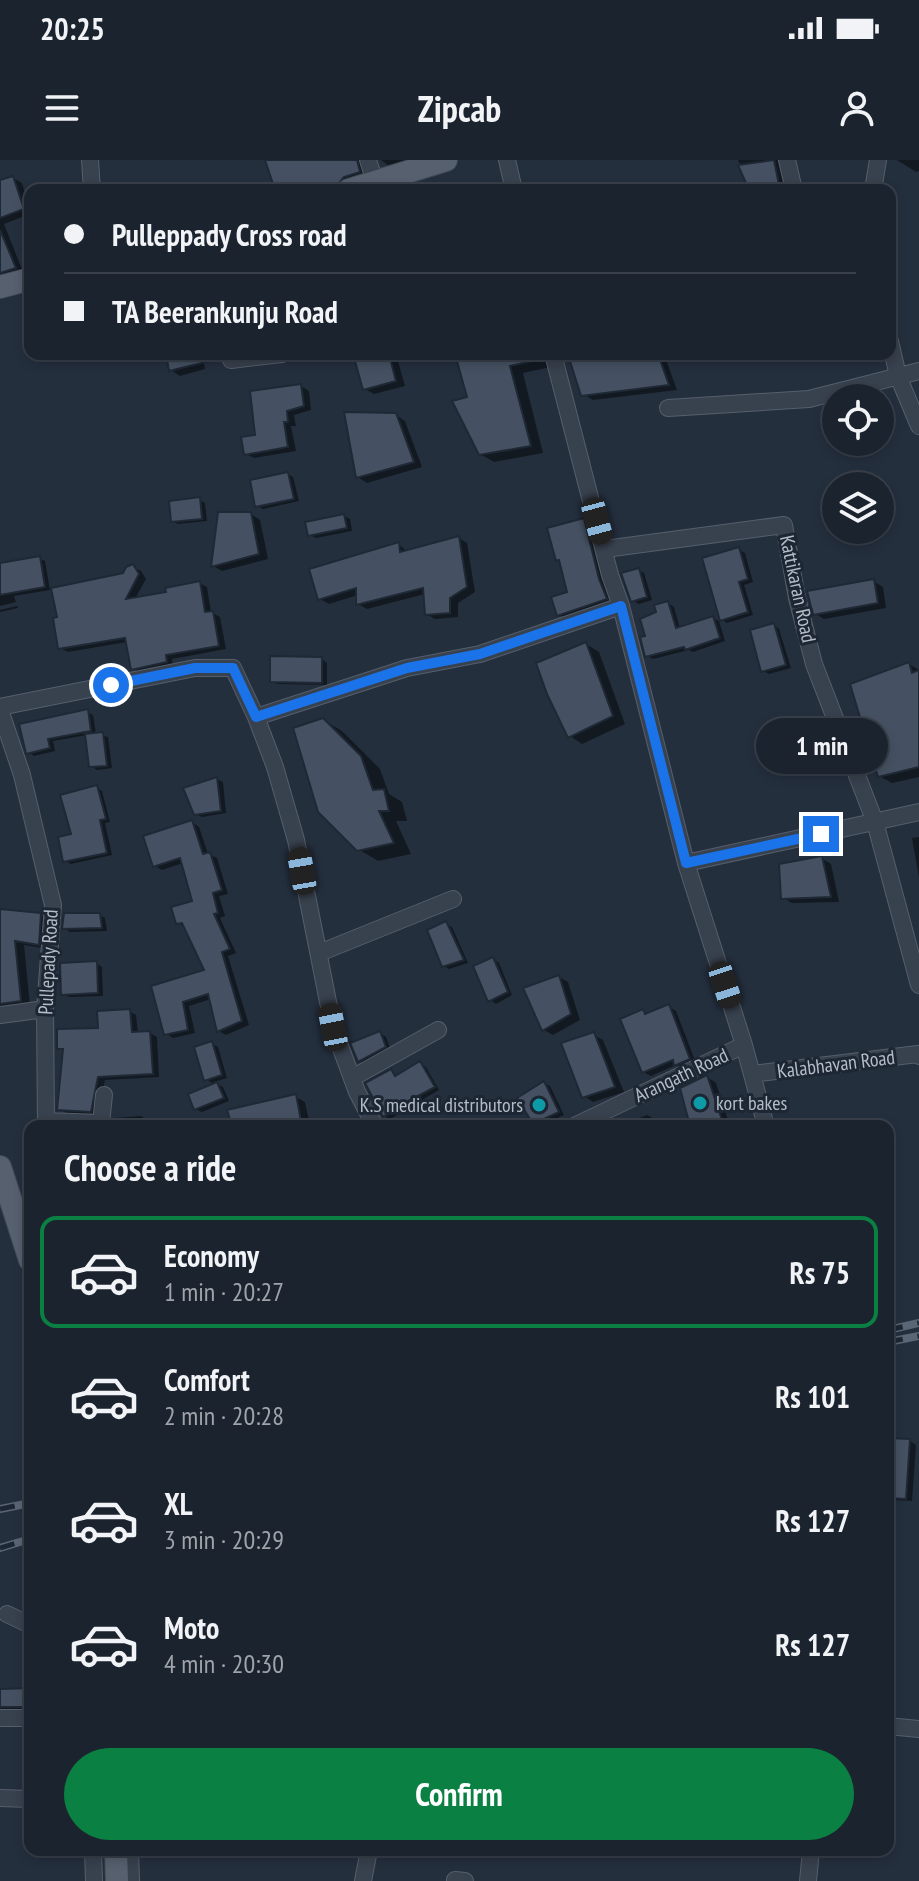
<!DOCTYPE html>
<meta charset="utf-8">
<style>
:root{--surface:#1b232e;--page:#282f3a;--text:#f1f3f6;--muted:#a0a4aa;--line:#39404a;--accent:#0b8043}
body{margin:0;font-family:"PT Sans Narrow",sans-serif;background:var(--page);color:var(--text);height:100vh;display:flex;flex-direction:column;font-size:30px;white-space:nowrap}
*{box-sizing:border-box;margin:0}
p{font-size:26px;color:var(--muted)}
.icon{flex:none;width:44px;height:44px;fill:none;stroke:currentColor;stroke-width:2;stroke-linecap:round;stroke-linejoin:round}
.map{position:relative;flex:1;overflow:hidden}
.drawer{position:absolute;left:24px;top:960px;width:870px;height:736px;display:flex;flex-direction:column;background:var(--surface);border-radius:16px;box-shadow:0 4px 12px #0003,0 0 0 2px var(--line)}
.drawer>*{flex:none}
.top-card{position:absolute;left:24px;top:24px;width:872px;height:176px;border-radius:16px;box-shadow:0 4px 12px #0003,0 0 0 2px var(--line);display:grid;align-content:center;height:176px;padding:0 40px;background:var(--surface)}
.buttons{position:absolute;left:822px;top:224px;display:grid;gap:16px}
.buttons a{display:grid;place-items:center;width:72px;height:72px;border-radius:50%;background:var(--surface);box-shadow:0 4px 12px #0003,0 0 0 2px var(--line);font-size:40px}
.end{position:absolute;width:36px;height:36px;margin:-18px;border:10px solid #1a73e8;background:#fff;box-shadow:0 0 0 4px #fff}
.from{border-radius:50%}
.bubble{position:absolute;height:56px;border-radius:28px;background:var(--surface);box-shadow:0 4px 12px #0003,0 0 0 2px var(--line);font-size:26px;font-weight:700;line-height:56px;text-align:center}
.car{position:absolute;width:24px;height:48px;margin:-24px -12px;border-radius:10px;box-shadow:0 0 6px 2px #0007;background:linear-gradient(#222 24%,#8ab4d8 0 40%,#222 0 76%,#8ab4d8 0 86%,#222 0)}
.top-card b{display:flex;align-items:center;gap:28px;height:76px;font-size:30px}
.top-card b+b{border-top:2px solid var(--line)}
.top-card i{width:20px;height:20px;background:var(--text)}
ul{padding:0;list-style:none}
li{display:flex;align-items:center;gap:24px;height:112px;margin:0 16px 12px;padding:0 24px;border:4px solid transparent;border-radius:16px}
li div{flex:1}
li b{display:block;font-size:30px}
li em{font-style:normal;font-weight:700}
li.selected{border-color:var(--accent)}
li>.icon{width:72px;height:72px;stroke-width:1.5}
h2{padding:0 40px;font-size:36px;line-height:96px}
.button{display:flex;gap:16px;margin-top:auto;padding:16px 40px}
.button a{flex:1;height:92px;border-radius:48px;background:var(--accent);color:#fff;font-size:32px;font-weight:700;line-height:92px;text-align:center}
.status{display:flex;justify-content:space-between;align-items:center;height:56px;padding:0 40px;background:var(--surface);direction:ltr}
.status svg{height:22px;fill:currentColor}
header{display:flex;justify-content:space-between;align-items:center;height:104px;padding:0 40px;background:var(--surface);font-size:36px;font-weight:700}
.map>svg:first-child{display:block}
.shadow{fill:#0007}
.building{fill:#455162;stroke:#1f2835;stroke-width:2}
.lines{fill:none;stroke-linecap:round;stroke-linejoin:round}
.minor-casing{stroke:#565f6c;stroke-width:18}
.major-casing{stroke:#414a57;stroke-width:24}
.minor{stroke:#38414e;stroke-width:16}
.major{stroke:#56606e;stroke-width:22}
.rail-casing{stroke:#5a6575;stroke-width:8}
.rail{stroke:#1d2633;stroke-width:5;stroke-dasharray:15;stroke-linecap:butt}
.route{stroke:#1a73e8;stroke-width:10}
.culture-dot{fill:#0f9aa8;stroke:#1d2633;stroke-width:3}
.labels{text-anchor:middle;stroke-width:6;stroke-linejoin:round;paint-order:stroke}
.street-label{font-size:20px;fill:#b4bcc9;stroke:#1d2633}
.poi-label{font-size:20px;fill:#b4bcc9;stroke:#1d2633;text-anchor:start}
</style>
<div class="status"><b>20:25</b><svg viewBox="0 0 49 12"><path d="M0 12V9h3v3zM5 12V6h3v6zM10 12V3h3v9zM15 12V0h3v12zM26 1h20v11H26zM47 4h2v5h-2z"/></svg></div>
<header><svg class="icon" aria-label="menu" viewBox="0 0 24 24"><path d="M4 6h16M4 12h16M4 18h16"/></svg>Zipcab<svg class="icon" aria-label="person" viewBox="0 0 24 24"><circle cx="12" cy="8" r="4"/><path d="M4 21q1-7 8-7t8 7"/></svg></header>
<div class="map">
<svg width="919" height="1721" viewBox="0 0 919 1721">
<rect width="100%" height="100%" fill="#242f3e"/>
<!-- shadow -->
<path class="shadow" d="M267,0H371L370,18L348,30H277Z
M381,0H422L394,10Z
M738,0H793L792,30H752Z
M897,0H919V11L916,12Z
M13,18L22,23L30,50V66L22,57L4,64L23,112L0,122V22Z
M168,194H202L205,209L180,216L171,210Z
M356,194H396L405,226L374,234L365,229Z
M456,194H548L551,207L523,213L543,293L494,302L480,294L469,238Z
M605,194H664L677,230L593,240L583,234Z
M301,226L309,231L311,250L294,255L296,266H291L296,291L254,298L246,294Z
M396,255L405,261L422,307L367,323L358,317Z
M288,314L293,317L299,341L263,349L257,346Z
M199,340L205,343L207,361L178,364L173,361Z
M251,354L260,360L268,399L222,411L213,406Z
M344,356L350,359L352,371L316,378L310,375Z
M584,360L589,363L612,442L564,458L559,455L570,434L562,402L557,400Z
M459,378L467,383L475,432L458,443V457L435,459L426,454L425,434L367,449L358,444V435L329,444L320,439L399,384L407,392Z
M739,390L745,393L753,422L744,425L753,455L727,463L721,459Z
M39,398L45,401L50,430L14,436L16,442L0,446V406Z
M133,407L141,411L146,419L135,439L168,434L199,423L207,427L211,452L220,457L226,489L172,499L173,506L140,513L132,508L127,482L68,492L60,488Z
M638,410L644,413L652,440L639,444L633,441Z
M873,421L883,427L886,448L824,459L814,453Z
M668,443L674,447L680,469L713,458L719,461L725,481L693,492L689,490L653,499L647,496L648,477L659,453Z
M17,446L18,448L0,452V450Z
M774,465L779,469L791,508L769,514L763,511Z
M586,484L599,492L625,564L582,584L570,576Z
M322,499L327,503V525L277,524L272,520Z
M909,504L919,510V617L892,623L879,616Z
M87,552L93,555L96,574L108,577L112,608L97,610L91,606L87,575L53,581L55,591L34,596L28,592Z
M323,560L342,571L380,609L389,634L402,642L407,661H396L411,694L378,701L358,689Z
M217,619L223,622L226,653L202,657L195,654Z
M96,627L102,631L110,662L105,663L112,695L71,704L65,701L73,676Z
M192,662L199,667L208,694L217,698L228,734L219,736L225,756L220,758L236,793L228,796L249,865L226,875L219,871L211,839L189,846L195,873L173,878L165,873L154,828L206,811L185,767L178,763L194,743L183,703L162,710L155,706Z
M919,677V718L912,678Z
M821,698L831,704L839,742L792,743L783,738Z
M0,751L41,755L50,761L48,789L24,785L30,846L0,847Z
M99,755L105,758L107,771L70,772L64,768Z
M446,764L452,767L468,803L449,809L444,806Z
M493,799L499,803L512,835L496,844L490,840Z
M96,803L102,807L103,836L69,837L63,834Z
M559,817L568,822L580,860L553,875L544,870Z
M668,846L676,851L696,903L684,909L676,905L651,916L643,912V852L649,855Z
M129,851L136,855L138,874L150,873L157,877L159,917L105,920L98,955L66,953L59,949L65,891L59,888L100,870Z
M380,873L386,877L391,890L365,904L359,901Z
M594,875L603,880L624,932L593,942L584,936Z
M212,884L218,887L227,918L214,922L223,927L229,941L202,952L196,949L215,925L206,919Z
M420,903L426,907L439,930L390,959L384,956L391,911L398,916Z
M707,917L716,923L730,966H693Z
M544,923L550,926L564,955L541,966L535,962Z
M296,937L305,942L310,966H235Z
M647,955L656,960L659,966H619Z
M141,956L156,966H113L114,958Z
M910,1281L916,1285L912,1341L892,1340L888,1338V1308Z
M30,1530V1551L0,1557V1531Z"/>
<!-- building -->
<path class="building" d="M265,0H357L360,12L344,17L335,28L328,30H275Z
M774,0L780,30H749L738,5Z
M13,16L24,49L0,58V20Z
M0,70L16,108L0,113Z
M166,194H218V199L169,211Z
M353,194H389L396,221L363,230Z
M455,194H537V200L510,206L531,286L479,295L452,241L467,237Z
M593,194H658L669,225L581,236L569,198Z
M301,224L304,246L287,251L288,262H284L288,287L244,295L241,277L255,275L250,231Z
M344,252L396,253L414,302L356,318Z
M288,312L294,339L255,347L250,320Z
M200,337L202,359L171,362L169,341Z
M218,352H251L259,394L211,407Z
M344,354L347,368L308,376L305,362Z
M584,358L599,419L607,439L557,456L551,437L567,432L559,400L556,401L547,368Z
M459,376L467,427L450,438V453L425,455L423,428L356,445V428L318,440L309,409L399,382L400,392Z
M739,387L748,419L739,422L748,452L720,461L702,398Z
M40,396L45,427L0,435V403Z
M133,404L139,414L126,439L166,432L165,428L200,421L205,452L213,451L219,486L166,495L167,502L131,510L125,478L58,489L53,458L57,457L51,428L123,413L126,407Z
M639,408L647,437L631,442L621,413Z
M874,419L878,443L813,455L807,431Z
M668,441L676,468L713,456L720,478L685,490L684,487L645,497L640,477L645,476L640,459L656,452L654,445Z
M774,463L786,505L761,512L750,470Z
M586,482L613,556L568,578L547,534L536,503Z
M270,496L322,497V523L270,522Z
M909,502L912,513L919,510V607L878,617L850,524Z
M88,549L91,571L48,579L50,588L26,594L19,564Z
M323,558L361,596L373,630L384,629L389,651H379L394,683L357,691L318,652L293,568Z
M103,572L107,606L89,607L85,574Z
M217,617L221,651L194,655L183,628Z
M97,625L106,659L100,660L107,693L63,702L58,677L71,674L60,635Z
M192,660L203,694L210,692L222,730L213,733L218,753L214,754L230,789L222,792L242,861L217,872L208,834L183,842L188,870L164,875L151,826L204,810L182,763L176,764L171,747L192,741L180,698L153,707L143,676Z
M822,696L831,737L781,739L779,704Z
M0,749L41,753L39,785L15,781L21,841L0,844Z
M64,753H100L102,768L62,769Z
M446,761L464,800L442,807L427,770Z
M493,797L508,832L488,842L473,806Z
M97,801L98,833L61,835L60,803Z
M559,815L571,854L542,871L523,828Z
M669,844L690,899L674,906L673,900L642,913L620,859L643,849L645,854Z
M130,849L132,872L150,871L153,914L98,917L91,952L57,950L63,889H57V869L98,868L97,851Z
M380,871L386,887L358,902L350,883Z
M594,872L615,927L582,938L561,883Z
M212,881L222,915L204,921L194,887Z
M420,901L435,927L407,942L408,944L383,957L365,923L391,909L395,916Z
M707,915L724,966H690L680,928Z
M544,921L559,952L533,964L517,938Z
M217,922L224,938L194,950L188,934Z
M296,934L302,966H232L227,950Z
M888,1278L910,1279L906,1339L888,1338Z
M30,1528V1547H0V1529Z"/>
<g class="lines">
<!-- minor casing -->
<g class="minor-casing">
<path id="minor" d="M90,0L92,30
M368,0L375,22
M507,0L514,30
M787,0L794,30
M873,30L878,0
M890,181L898,216L919,266
M231,194V200L282,194
M553,194L610,415L621,446L686,703L744,885L766,966
M668,248L809,239L919,211
M605,389L784,365L797,438L814,504L875,662L919,825
M0,547L195,508H233L256,557L407,508L480,494L621,446
M0,550L22,615L53,745L45,849L46,966
M256,557L275,607L296,680L333,867L357,932L375,966
M686,703L919,652
M319,793L453,739
M0,855L45,849
M752,914L918,894L919,896
M352,918L438,870
M46,961L101,963L104,935
M574,966L744,885
M7,1454L30,1465
M0,1558H30
M888,1566L919,1569
M0,1638L30,1639
M93,1690L94,1721
M130,1690L131,1721
M455,1720L465,1721
M363,1721L369,1690
M808,1721L811,1690"/>
</g>
<!-- major casing -->
<g class="major-casing">
<path id="major" d="M349,30L446,0
M0,127L30,119
M0,1007L30,1100
M116,1690L117,1721"/>
</g>
<!-- minor -->
<use href="#minor" class="minor"/>
<!-- major -->
<use href="#major" class="major"/>
<!-- rail casing -->
<g class="rail-casing">
<path id="rail" d="M888,1170L919,1163
M888,1182L919,1176
M0,1349L30,1343
M0,1388L30,1379"/>
</g>
<!-- rail -->
<use href="#rail" class="rail"/>
</g>
<g class="lines">
<!-- route -->
<path class="route" d="M111,525L195,508H233L256,557L407,508L480,494L621,446L686,703L821,674"/>
</g>
<!-- markers -->
<g class="culture-dot">
<circle cx="700" cy="943" r="8"/>
<circle cx="539" cy="945" r="8"/>
</g>
<g class="labels">
<!-- street labels -->
<g class="street-label">
<text transform="translate(798 429) rotate(78)" y="7">Kattikaran Road</text>
<text transform="translate(48 802) rotate(-87)" y="7">Pullepady Road</text>
<text transform="translate(836 904) rotate(-7)" y="7">Kalabhavan Road</text>
<text transform="translate(681 915) rotate(-25)" y="7">Arangath Road</text>
</g>
<!-- poi labels -->
<g class="poi-label">
<text x="716" y="950">kort bakes</text>
<text x="523" y="952" text-anchor="end">K.S medical distributors</text>
</g>
</g>
</svg>
<div class="buttons">
<a><svg class="icon" aria-label="locate" viewBox="0 0 24 24"><circle cx="12" cy="12" r="6"/><path d="M12 2v4M12 18v4M2 12h4M18 12h4"/></svg></a>
<a><svg class="icon" aria-label="layers" viewBox="0 0 24 24"><path d="M12 4l9 5-9 5-9-5zM3 14l9 5 9-5"/></svg></a>
</div>
<i class="end from" style="left:111px;top:525px"></i>
<i class="end" style="left:821px;top:674px"></i>
<div class="bubble" style="left:756px;top:558px;width:132px">1 min</div>
<i class="car" style="left:597px;top:361px;rotate:165deg"></i>
<i class="car" style="left:302px;top:711px;rotate:350deg"></i>
<i class="car" style="left:725px;top:825px;rotate:162deg"></i>
<i class="car" style="left:333px;top:867px;rotate:349deg"></i>
<div class="top-card">
<b><i class="from"></i>Pulleppady Cross road</b>
<b><i></i>TA Beerankunju Road</b>
</div>
<section class="drawer">
<h2>Choose a ride</h2>
<ul>
<li class="selected"><svg class="icon" aria-label="car" viewBox="0 0 24 24"><path d="M5 17H2v-5l4-1 3-4h7l3 4 3 1v5h-3M9 17h6M6 11h13"/><circle cx="7" cy="17" r="2"/><circle cx="17" cy="17" r="2"/></svg><div><b>Economy</b><p>1 min · 20:27</p></div><em>Rs 75</em></li>
<li><svg class="icon" aria-label="car" viewBox="0 0 24 24"><path d="M5 17H2v-5l4-1 3-4h7l3 4 3 1v5h-3M9 17h6M6 11h13"/><circle cx="7" cy="17" r="2"/><circle cx="17" cy="17" r="2"/></svg><div><b>Comfort</b><p>2 min · 20:28</p></div><em>Rs 101</em></li>
<li><svg class="icon" aria-label="car" viewBox="0 0 24 24"><path d="M5 17H2v-5l4-1 3-4h7l3 4 3 1v5h-3M9 17h6M6 11h13"/><circle cx="7" cy="17" r="2"/><circle cx="17" cy="17" r="2"/></svg><div><b>XL</b><p>3 min · 20:29</p></div><em>Rs 127</em></li>
<li><svg class="icon" aria-label="car" viewBox="0 0 24 24"><path d="M5 17H2v-5l4-1 3-4h7l3 4 3 1v5h-3M9 17h6M6 11h13"/><circle cx="7" cy="17" r="2"/><circle cx="17" cy="17" r="2"/></svg><div><b>Moto</b><p>4 min · 20:30</p></div><em>Rs 127</em></li>
</ul>
<div class="button"><a>Confirm</a></div>
</section>
</div>
